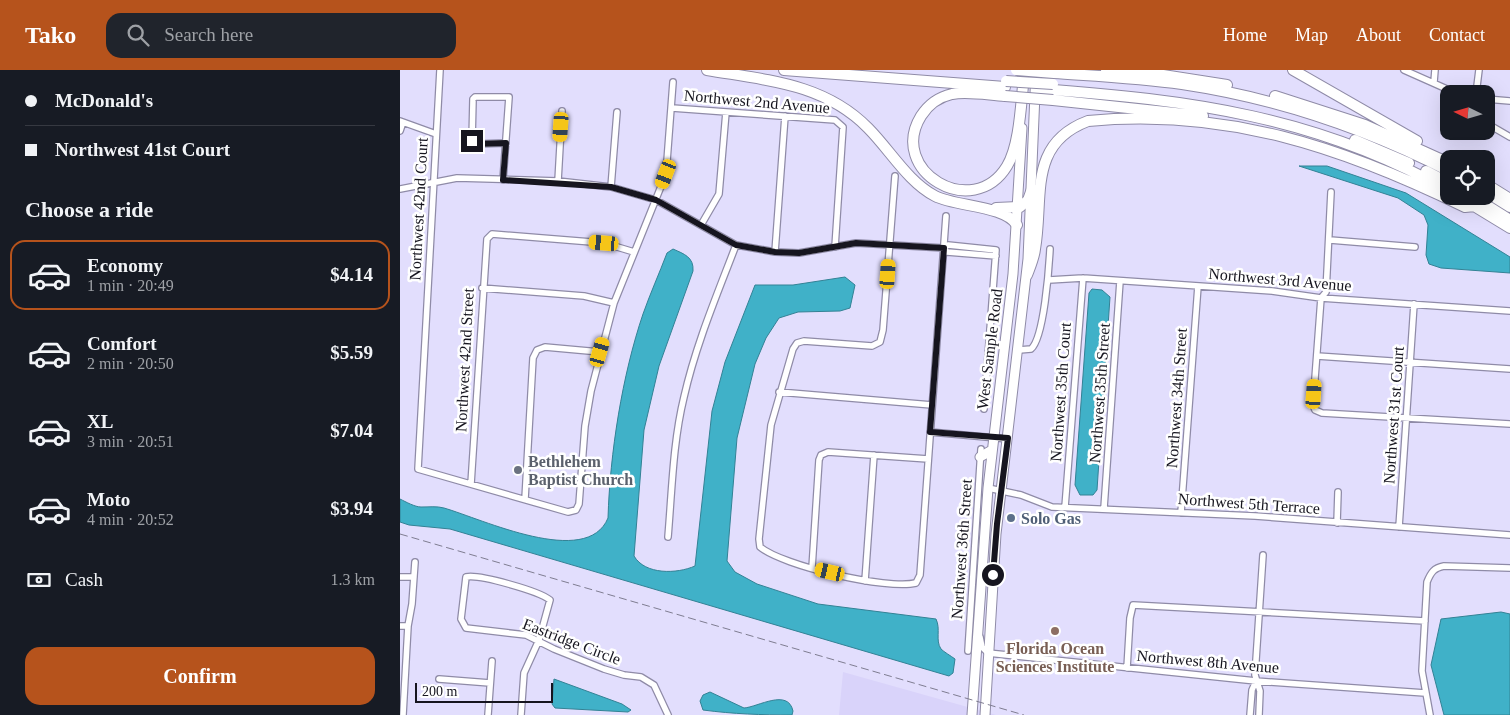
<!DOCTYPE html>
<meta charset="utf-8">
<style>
:root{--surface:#171b24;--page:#20242c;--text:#f1f3f6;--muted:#9ea1a6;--line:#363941;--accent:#b6531c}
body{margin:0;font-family:Georgia,serif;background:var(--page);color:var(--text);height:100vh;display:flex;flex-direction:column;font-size:19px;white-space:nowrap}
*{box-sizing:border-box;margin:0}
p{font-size:16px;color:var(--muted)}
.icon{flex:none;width:28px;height:28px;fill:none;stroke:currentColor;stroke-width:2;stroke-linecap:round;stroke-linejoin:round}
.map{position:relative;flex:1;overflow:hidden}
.drawer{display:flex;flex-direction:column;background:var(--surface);width:400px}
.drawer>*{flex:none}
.hud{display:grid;align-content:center;height:110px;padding:0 25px;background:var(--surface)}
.needle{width:32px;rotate:275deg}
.controls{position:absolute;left:1040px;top:15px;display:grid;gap:10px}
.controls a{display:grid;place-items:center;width:55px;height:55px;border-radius:10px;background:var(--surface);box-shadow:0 5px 20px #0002;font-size:25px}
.scale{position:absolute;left:15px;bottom:12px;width:138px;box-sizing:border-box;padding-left:5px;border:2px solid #16151f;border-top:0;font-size:14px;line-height:18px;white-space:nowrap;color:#16151f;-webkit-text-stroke:4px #fff;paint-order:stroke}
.end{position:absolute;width:22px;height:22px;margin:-11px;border:6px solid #16151f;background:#fff;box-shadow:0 0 0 2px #fff}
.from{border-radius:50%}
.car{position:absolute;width:15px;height:30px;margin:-15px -8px;border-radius:6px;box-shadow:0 0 4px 1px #0007;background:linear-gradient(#f5c518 24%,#345 0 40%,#f5c518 0 76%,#345 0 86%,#f5c518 0)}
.hud b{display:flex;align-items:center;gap:18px;height:48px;font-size:19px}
.hud b+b{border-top:1px solid var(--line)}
.hud i{width:12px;height:12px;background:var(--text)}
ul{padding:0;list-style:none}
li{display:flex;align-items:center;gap:15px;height:70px;margin:0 10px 8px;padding:0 15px;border:2px solid transparent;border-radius:15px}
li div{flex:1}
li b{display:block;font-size:19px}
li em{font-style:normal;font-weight:600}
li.active{border-color:var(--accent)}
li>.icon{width:45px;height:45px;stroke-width:1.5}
h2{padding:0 25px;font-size:22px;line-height:60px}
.pay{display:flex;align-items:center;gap:12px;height:55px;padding:0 25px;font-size:19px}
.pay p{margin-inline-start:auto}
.cta{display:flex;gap:10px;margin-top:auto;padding:10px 25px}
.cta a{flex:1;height:58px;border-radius:15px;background:var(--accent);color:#fff;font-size:20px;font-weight:600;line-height:58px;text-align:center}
header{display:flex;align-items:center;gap:30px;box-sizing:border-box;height:70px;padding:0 25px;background:var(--accent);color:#fff}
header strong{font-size:24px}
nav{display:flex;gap:28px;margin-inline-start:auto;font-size:18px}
.search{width:350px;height:45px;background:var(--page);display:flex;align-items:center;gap:12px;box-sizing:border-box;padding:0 18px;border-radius:15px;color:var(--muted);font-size:19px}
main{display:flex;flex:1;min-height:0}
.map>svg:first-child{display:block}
.built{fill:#d9d3fa}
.water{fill:#40b1c8;stroke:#338295}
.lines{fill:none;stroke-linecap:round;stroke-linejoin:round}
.street-casing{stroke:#8f8ba7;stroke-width:8}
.primary-casing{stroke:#8f8ba7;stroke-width:11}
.highway-casing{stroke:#8f8ba7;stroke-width:12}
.street{stroke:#fff;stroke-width:5.5}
.primary{stroke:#fff;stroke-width:9}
.highway{stroke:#fff;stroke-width:10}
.rail{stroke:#7f7d91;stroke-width:1;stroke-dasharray:8 4;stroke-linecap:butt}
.highway-bridge-casing{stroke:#8f8ba7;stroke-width:12;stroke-linecap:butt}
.highway-bridge{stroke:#fff;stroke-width:10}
.route{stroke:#16151f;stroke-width:6}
.worship-dot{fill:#6b7280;stroke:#fff;stroke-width:2}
.service-dot{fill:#5c6f8a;stroke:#fff;stroke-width:2}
.education-dot{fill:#8d6e63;stroke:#fff;stroke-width:2}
.labels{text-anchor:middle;stroke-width:5;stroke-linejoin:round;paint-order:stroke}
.street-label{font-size:16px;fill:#16151f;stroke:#fff}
.worship-label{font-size:16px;font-weight:bold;fill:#5b616d;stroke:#fff;text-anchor:start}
.service-label{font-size:16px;font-weight:bold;fill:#4e5e75;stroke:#fff;text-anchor:start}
.education-label{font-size:16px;font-weight:bold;fill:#785e54;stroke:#fff}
</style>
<header>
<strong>Tako</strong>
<div class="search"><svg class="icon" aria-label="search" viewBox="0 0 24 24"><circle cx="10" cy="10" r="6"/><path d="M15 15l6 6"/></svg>Search here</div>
<nav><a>Home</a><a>Map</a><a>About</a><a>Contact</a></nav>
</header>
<main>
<section class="drawer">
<div class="hud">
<b><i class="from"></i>McDonald's</b>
<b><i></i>Northwest 41st Court</b>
</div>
<h2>Choose a ride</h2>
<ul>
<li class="active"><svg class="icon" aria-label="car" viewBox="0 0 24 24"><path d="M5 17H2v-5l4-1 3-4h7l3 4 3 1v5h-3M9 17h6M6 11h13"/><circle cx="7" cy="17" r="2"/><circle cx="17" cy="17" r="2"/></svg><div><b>Economy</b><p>1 min · 20:49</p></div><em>$4.14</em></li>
<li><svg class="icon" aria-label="car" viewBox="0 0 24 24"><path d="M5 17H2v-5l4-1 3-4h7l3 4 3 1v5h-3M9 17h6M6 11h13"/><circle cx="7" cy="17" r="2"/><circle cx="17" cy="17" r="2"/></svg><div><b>Comfort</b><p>2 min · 20:50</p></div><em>$5.59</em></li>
<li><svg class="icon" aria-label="car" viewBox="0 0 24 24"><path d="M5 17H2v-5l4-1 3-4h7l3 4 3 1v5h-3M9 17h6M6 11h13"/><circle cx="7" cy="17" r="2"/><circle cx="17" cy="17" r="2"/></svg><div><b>XL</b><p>3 min · 20:51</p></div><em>$7.04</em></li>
<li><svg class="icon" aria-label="car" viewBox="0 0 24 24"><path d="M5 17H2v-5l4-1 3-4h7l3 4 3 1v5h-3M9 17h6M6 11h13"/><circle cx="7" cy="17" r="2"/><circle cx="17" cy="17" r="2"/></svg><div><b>Moto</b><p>4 min · 20:52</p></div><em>$3.94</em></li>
</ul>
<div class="pay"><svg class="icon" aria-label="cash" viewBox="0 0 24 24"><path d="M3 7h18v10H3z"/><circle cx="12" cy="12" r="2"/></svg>Cash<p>1.3 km</p></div>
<div class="cta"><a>Confirm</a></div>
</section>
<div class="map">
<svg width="1110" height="645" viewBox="0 0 1110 645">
<rect width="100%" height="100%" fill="#e2defd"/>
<!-- built -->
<path class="built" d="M443,602L596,645H439Z"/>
<!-- water -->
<path class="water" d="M899,96H927L1006,123L1110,187V203L1041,198L1029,194L1026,185L1028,155L1024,145L998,128Z
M273,179C284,184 294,187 293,201L259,296L244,360L234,486C245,505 277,504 295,496L312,341L325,292L355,215H393L445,207L455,215L450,238L440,241L398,242L379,248L366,268L355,294L337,368L327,491L335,502L357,514L418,534L536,549C541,559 535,570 541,579C544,582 551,586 555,589L553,603L549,606L50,459L9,455L0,452V429C6,432 15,437 21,437C29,437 37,436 44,438C82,449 187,499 208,448C210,383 222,306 243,244C250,224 259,204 267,183Z
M692,219L702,220L710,227L697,420L693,425H680L675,415L689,223Z
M1101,542L1110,544V645H1044L1031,595L1041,549Z
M154,609L222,634L231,640L228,642L155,638L152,634Z
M310,622L344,638C358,637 388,618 393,641L392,645C362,645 333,644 303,640L300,631L303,625Z"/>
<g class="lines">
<!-- street casing -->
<g class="street-casing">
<path id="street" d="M40,0L18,399L168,442L176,440L179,434L185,356L191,321L214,233L266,104L273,12
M1004,0L1058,24
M1034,12L1035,0
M1076,24L1079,0
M1086,29L1110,31
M272,38L435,50L443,57L435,177
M0,51L36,64
M1086,53L1110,67
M0,61L3,52
M495,106L483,260L480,272L472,276L404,271L397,273L393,279L371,355L359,469L360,477C383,496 487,520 516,513L520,505L546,146
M103,110L109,27H75L73,29L72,71L76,74L106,73
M158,111L162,41
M211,117L217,42
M0,119L57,108L158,111L211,117L256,130L336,175L375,182L399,183L456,173L544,178L548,175L596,180L584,339
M931,122L926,222L921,228L913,335L915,340L922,343L1110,354
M301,155L319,124L326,42
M930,170L1015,177
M544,178L547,182L596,186
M375,182L385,46
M649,210L683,208L872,221L921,228L1110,241
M82,218L184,226L214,233
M619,280L631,279C644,268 649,198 650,179
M917,286L1110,299
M379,322L532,335
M530,362L608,369
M71,414L87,169L92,164L204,173L234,182
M588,418L621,425L652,437L855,446L1110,465
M125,429L133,288L137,280L145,277L200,282
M665,437L683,208
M704,438L720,211
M781,443L798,216
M937,453L938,422
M999,457L1014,234
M268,467C272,420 273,372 284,327C296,274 317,225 336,175
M412,498L419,390L421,385L428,382L528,389
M0,507H14
M465,511L474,385
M0,556H8
M580,567L582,577L588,583L856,611L1025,623
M568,581L581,379
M727,598L730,548L733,535L1025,551
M39,609L90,613
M3,645L8,556L12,534L15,492
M88,645L92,591
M121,645L124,603L139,570L150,530C139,521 79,504 66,507L61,549L66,558L126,565L154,579L204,599L224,605L241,607L254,615L268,645
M850,645L852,620L856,611
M859,645L860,621L855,605L863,485
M1030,645L1022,601L1027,512C1031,502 1034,498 1044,496L1110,498"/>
</g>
<!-- primary casing -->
<g class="primary-casing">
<path id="primary" d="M580,387L592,380
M572,645L588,418L613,204L622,58
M585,645L596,464L628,189L636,0"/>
</g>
<!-- highway casing -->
<g class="highway-casing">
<path id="highway" d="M307,0C365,10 424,13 468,58C490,80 508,112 535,126C556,137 604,135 617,155
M384,0L605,17
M706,0L757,4L827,15
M893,0L1017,71
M654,3C697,6 740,8 782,14C876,28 965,58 1049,101
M641,19C789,30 917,46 1049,121
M605,26C588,25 568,21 552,24C539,27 528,35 521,46C487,101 573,152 607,96C620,75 621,31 624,6
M875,26L965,55L1049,93
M653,30L803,46
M955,70L1009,93
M1026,101L1049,113
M1086,114L1110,129
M1086,122L1110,137
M1072,126L1110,150
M1069,133L1110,158
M596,138L620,137L628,130L632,119
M627,205C630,197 634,188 635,179C644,127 627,74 688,51C827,38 942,77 1065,137L1075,136"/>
</g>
<!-- street -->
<use href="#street" class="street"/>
<!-- primary -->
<use href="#primary" class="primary"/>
<!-- highway -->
<use href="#highway" class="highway"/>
<!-- rail -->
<path class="rail" d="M0,464L624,645"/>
<!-- highway-bridge casing -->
<g class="highway-bridge-casing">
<path id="highway-bridge" d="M616,0L654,3
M606,11L653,14
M605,26L653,30"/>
</g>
<!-- highway-bridge -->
<use href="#highway-bridge" class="highway-bridge"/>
</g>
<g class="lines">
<!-- route -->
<path class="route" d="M72,71L76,74L106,73L103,110L211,117L256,130L336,175L375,182L399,183L456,173L544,178L530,362L608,368L597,454L593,505"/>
</g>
<!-- markers -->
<circle class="worship-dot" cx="118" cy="400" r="5"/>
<circle class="service-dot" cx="611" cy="448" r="5"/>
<circle class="education-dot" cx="655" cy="561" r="5"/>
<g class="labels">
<!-- street labels -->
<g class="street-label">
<text transform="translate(357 31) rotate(5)" y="6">Northwest 2nd Avenue</text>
<text transform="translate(18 139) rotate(-87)" y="6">Northwest 42nd Court</text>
<text transform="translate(880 209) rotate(5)" y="6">Northwest 3rd Avenue</text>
<text transform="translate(589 279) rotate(-83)" y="6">West Sample Road</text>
<text transform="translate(64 290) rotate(-87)" y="6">Northwest 42nd Street</text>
<text transform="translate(660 322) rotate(-86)" y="6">Northwest 35th Court</text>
<text transform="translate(699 323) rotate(-86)" y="6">Northwest 35th Street</text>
<text transform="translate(776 328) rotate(-86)" y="6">Northwest 34th Street</text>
<text transform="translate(993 345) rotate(-86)" y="6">Northwest 31st Court</text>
<text transform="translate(849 433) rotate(4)" y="6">Northwest 5th Terrace</text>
<text transform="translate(561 479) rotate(-86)" y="6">Northwest 36th Street</text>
<text transform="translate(172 571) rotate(21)" y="6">Eastridge Circle</text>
<text transform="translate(808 591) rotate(5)" y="6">Northwest 8th Avenue</text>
</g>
<!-- worship labels -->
<g class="worship-label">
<text x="128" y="397">Bethlehem<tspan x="128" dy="18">Baptist Church</tspan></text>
</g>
<!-- service labels -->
<g class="service-label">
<text x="621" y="454">Solo Gas</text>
</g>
<!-- education labels -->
<g class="education-label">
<text x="655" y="584">Florida Ocean<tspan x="655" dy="18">Sciences Institute</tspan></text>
</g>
</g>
</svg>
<div class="controls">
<a><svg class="needle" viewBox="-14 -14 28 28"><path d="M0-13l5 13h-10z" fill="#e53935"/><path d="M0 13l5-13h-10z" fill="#9ea1a6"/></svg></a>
<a><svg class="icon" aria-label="locate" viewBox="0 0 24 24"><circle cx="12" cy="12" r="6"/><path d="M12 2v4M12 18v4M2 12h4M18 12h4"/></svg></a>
</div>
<div class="scale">200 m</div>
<i class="end from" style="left:593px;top:505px"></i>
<i class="end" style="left:72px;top:71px"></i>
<i class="car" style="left:161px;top:57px;rotate:184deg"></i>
<i class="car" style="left:266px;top:104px;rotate:201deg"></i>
<i class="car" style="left:204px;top:173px;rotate:275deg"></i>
<i class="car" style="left:488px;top:204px;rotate:4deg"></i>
<i class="car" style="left:200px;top:282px;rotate:16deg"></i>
<i class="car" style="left:914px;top:324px;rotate:4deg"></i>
<i class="car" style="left:430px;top:502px;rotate:283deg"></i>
</div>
</main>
